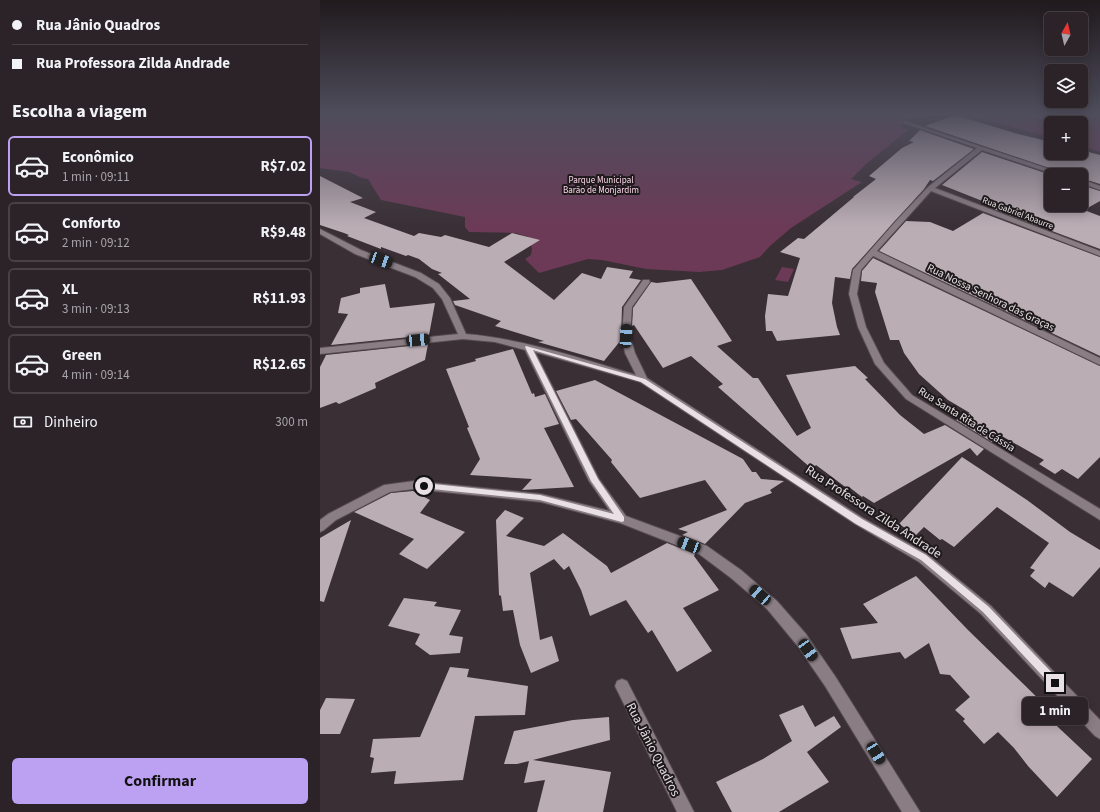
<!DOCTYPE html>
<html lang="pt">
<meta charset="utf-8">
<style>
:root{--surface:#2c2328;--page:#342b30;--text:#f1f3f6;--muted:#a6a4a8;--line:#484045;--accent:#bca0f2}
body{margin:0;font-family:"Source Sans 3",sans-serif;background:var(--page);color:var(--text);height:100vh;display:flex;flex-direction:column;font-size:15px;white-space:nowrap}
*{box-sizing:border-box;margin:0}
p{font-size:13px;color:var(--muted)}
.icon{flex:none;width:22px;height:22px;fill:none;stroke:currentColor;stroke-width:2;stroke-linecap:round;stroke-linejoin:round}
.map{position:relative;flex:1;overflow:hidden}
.drawer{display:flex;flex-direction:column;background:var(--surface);width:320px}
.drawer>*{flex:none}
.hud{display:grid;align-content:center;height:88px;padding:0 12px;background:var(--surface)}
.needle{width:26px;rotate:8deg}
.tools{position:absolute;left:724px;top:12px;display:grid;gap:8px}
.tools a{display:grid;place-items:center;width:44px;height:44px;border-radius:6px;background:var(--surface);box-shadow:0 2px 10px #0003,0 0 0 1px var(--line);font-size:20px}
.end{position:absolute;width:18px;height:18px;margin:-9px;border:5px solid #e8e0e4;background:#111;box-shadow:0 0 0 2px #111}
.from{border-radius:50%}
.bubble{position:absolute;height:28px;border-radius:6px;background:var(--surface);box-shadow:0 2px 10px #0003,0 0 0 1px var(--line);font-size:13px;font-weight:700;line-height:28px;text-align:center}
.car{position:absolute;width:12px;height:24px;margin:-12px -6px;border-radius:5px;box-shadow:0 0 3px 1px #0007;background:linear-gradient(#222 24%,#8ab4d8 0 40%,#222 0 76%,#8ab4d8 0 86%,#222 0)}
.hud b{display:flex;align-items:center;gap:14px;height:38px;font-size:15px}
.hud b+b{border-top:1px solid var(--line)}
.hud i{width:10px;height:10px;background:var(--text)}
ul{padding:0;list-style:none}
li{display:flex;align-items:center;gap:12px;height:60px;margin:0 8px 6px;padding:0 4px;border:2px solid var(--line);border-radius:6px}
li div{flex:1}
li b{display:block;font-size:15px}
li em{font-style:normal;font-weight:700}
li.active{border-color:var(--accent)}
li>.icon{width:36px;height:36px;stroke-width:1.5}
h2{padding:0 12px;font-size:18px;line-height:48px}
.pay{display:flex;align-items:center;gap:10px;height:44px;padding:0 12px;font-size:15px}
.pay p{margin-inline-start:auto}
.button{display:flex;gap:8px;margin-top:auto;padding:8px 12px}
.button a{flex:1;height:46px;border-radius:6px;background:var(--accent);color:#111;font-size:16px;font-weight:700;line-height:46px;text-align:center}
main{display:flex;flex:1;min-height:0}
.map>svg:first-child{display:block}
.green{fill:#6c3a57}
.building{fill:#bbadb4}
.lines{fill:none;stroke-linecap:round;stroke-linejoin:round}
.minor-casing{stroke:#554b50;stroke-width:2}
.minor{fill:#8a7d84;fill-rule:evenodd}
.route{fill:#e8e0e4}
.labels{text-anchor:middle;stroke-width:4;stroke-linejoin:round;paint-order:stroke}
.far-park-label{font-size:9px;fill:#fcd6e9;stroke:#1e191b}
.far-street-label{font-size:9px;fill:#e8e0e4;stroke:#1e191b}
.street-label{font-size:11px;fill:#e8e0e4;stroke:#1e191b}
.near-street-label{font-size:13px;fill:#e8e0e4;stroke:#1e191b}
</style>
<main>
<section class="drawer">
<div class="hud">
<b><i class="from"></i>Rua Jânio Quadros</b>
<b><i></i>Rua Professora Zilda Andrade</b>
</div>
<h2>Escolha a viagem</h2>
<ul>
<li class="active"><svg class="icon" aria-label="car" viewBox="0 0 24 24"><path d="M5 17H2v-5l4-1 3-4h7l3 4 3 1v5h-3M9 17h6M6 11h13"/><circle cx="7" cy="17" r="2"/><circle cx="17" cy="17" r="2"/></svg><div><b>Econômico</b><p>1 min · 09:11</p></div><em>R$7.02</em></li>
<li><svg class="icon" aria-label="car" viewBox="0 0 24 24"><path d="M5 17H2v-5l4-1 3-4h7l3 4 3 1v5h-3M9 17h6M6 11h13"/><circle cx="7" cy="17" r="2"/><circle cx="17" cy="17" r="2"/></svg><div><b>Conforto</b><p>2 min · 09:12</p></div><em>R$9.48</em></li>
<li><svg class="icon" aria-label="car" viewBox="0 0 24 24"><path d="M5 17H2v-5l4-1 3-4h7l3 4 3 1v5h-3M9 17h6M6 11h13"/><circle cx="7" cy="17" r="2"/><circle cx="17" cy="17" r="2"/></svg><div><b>XL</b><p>3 min · 09:13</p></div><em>R$11.93</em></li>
<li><svg class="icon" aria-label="car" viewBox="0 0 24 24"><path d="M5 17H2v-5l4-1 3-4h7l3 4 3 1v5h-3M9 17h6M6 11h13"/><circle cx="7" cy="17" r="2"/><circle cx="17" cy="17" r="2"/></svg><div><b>Green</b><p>4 min · 09:14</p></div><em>R$12.65</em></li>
</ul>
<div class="pay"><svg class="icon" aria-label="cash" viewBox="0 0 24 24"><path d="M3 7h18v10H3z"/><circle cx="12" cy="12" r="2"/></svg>Dinheiro<p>300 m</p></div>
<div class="button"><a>Confirmar</a></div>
</section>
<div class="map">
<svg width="780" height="812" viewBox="0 0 780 812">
<rect width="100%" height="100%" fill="#3a2f35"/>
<!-- green -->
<path class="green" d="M0,114H780V152L761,146V123H731V137L660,119L628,115L589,118L580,126L588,130L546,164L531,179L542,182L471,228L450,246L440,257L402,270L379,272L326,269L282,260L268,259L219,273L205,259L211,255L212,249L209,237L196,233L149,232L145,227V217L61,200L48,179L42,178L29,172L0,168Z
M462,267L474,269L468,282L455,280Z"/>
<!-- building -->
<path class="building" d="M635,115L698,134L731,142V153H761V150L780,155V184L761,178V175H746L744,173L605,126Z
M600,130L654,149L613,181L610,180L604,189L532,269L530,279L515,277L512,303L517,327L520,335L457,341L452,331H446L445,316L448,294L468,296L480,258L460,252L478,238L484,239L534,197H533L556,179L549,176L582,148L594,142L589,141Z
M662,152L731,175V205H761V185L780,191V201L764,210L780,216V249L671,208L675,206L622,185Z
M0,176L43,198L30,202L56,212L44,218L94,236L99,233L121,237L125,235L169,247L192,233L220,240L184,262L234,300L262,273L281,279L287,267L313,271L309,278L321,280L302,307L301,340L284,361L218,342L224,341L175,326L181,321L135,305L133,301L150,299L118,274L122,273L112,269L99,259L88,255L86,256L61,247V249L27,236L29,235L24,233L0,225Z
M663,213L780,257V356L559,251L586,221L610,222L633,231Z
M553,258L780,366V457L758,479L742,469L735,474L719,464L724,460L680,435L672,442L636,420L650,413L628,400L599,374L584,353L579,340H570L555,292L557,283L541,281L542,271Z
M371,279L412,341L397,346L433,378H438L477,436L491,428L466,375L535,366L548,378L545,379L580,415L604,434L625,425L664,449L657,456L650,448L554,503L543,496L542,497L529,487L528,489L496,465L492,469L398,387L403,384L371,356L343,368L314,325L312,326L313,308L331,282L337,283Z
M65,284L70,308L115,303L109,335L11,345L28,314L18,313L21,298L40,293V288Z
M108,344L105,360L55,383L56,388L19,404L16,402L0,408V367L6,355Z
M193,349L212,394L214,393L215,397L225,394L239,424L224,428L254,487L202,490L212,479L150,475L160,459L147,428L149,427L126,369L156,361L155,359Z
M275,380L423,459L432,472H436L441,479L464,481L450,490L452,493L425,503L385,544L362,535L368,532L358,529L407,510L385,480L320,498L291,462L292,460L256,419L251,420L236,391Z
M642,457L707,500L750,532L780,550V567L753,597L729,582L725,588L710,576L715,570L710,568L729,543L677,507L634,547L622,539L620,540L604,527L596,535L579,524Z
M93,491L110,500L100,513L145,532L107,569L79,554L94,539L34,512L71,493Z
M185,510L204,518L186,536L224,546L243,533L287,566L291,573L347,543L375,554L374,556L399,590L363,608L392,651L357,672L332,630L328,633L306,600L270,616L261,590L249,566L244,570L234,559L210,573L220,640L232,636L239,661L211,673L200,645L193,610L183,611L181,596L179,595L176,520Z
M31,520L4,602L0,601V538Z
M596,576L648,630L728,708L722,712L772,759L737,797L708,766L694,748L678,732L664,744L643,721L645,719L635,710L650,697L630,675L620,674L609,643L585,659L580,652L532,659L520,628L558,623L543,604Z
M84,598L117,602L114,606L141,610L129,635L143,637L140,653L110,655L95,644L100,634L68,626Z
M130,667L149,669L147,677L208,686L205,715L155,716L143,780L74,784L76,771L51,773L54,758L50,757L53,739L100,737Z
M6,698L35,699L20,734H0V710Z
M483,705L495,727L514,716L521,727L487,752L509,782L459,812H412L396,782L443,759L472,741L459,715Z
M289,717L290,740L213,760L291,772L283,812H217L225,780L204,783L209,761L197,764H184L194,731L253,720Z"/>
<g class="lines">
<!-- minor casing -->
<g class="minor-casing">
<path id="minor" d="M584,121L744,174L745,175H736L662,150L615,188L780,251V256L611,191L557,251L780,358V365L553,256L541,270L537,294L546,327L564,363L592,395L780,509V520L586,399L555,364L538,327L529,294L533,270L576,221L608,187L657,148L584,123Z
M761,179L780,186V190L761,183Z
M0,229L41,250L101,273L119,284L130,298L146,334C204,339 260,358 316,375L305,353L302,336L304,307L323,280H329L330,282L312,307L310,336L315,353L327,378L543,518L607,554L671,606L780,720V739L775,736L661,614L599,562L535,524L320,382L215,352L279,479L306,516L387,546L421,570L457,601L486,634L515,676L600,812H582L505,686L476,644L447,609L411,578L379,554L300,523L221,502L94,489L70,492L16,520L4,530L0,532V520L8,514L64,485L94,481L221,494L290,511L269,481L205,350L175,342L143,339L0,354V348L138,334L122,299L113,288L95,277L35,254L0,234Z
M302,679L307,681L374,812H357L295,686L297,681Z"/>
</g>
<!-- minor -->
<use href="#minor" class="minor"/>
</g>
<!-- sky -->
<linearGradient id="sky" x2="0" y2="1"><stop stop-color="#201a1d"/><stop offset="0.5" stop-color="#4f4d5c"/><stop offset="1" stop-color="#4f4d5c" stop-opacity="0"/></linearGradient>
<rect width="780" height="227" fill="url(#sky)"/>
<!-- route -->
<path class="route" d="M206,346L325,379L542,519L606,555L669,607L738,679L740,683L738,686L735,687L732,686L663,612L601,560L536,524L321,382L213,350L278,479L304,517V521L302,522L220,500L102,488L101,486L104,483L220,495L294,514L271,481L205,347Z"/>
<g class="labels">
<!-- far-park labels -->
<g class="far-park-label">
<text x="281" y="183">Parque Municipal<tspan x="281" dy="10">Barão de Monjardim</tspan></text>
</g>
<!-- far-street labels -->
<g class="far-street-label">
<text transform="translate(698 213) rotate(21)" y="3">Rua Gabriel Abaurre</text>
</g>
<!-- street labels -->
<g class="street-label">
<text transform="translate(671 297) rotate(26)" y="4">Rua Nossa Senhora das Graças</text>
<text transform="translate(647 419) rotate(32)" y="4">Rua Santa Rita de Cássia</text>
</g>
<!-- near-street labels -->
<g class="near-street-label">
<text transform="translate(554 511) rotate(33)" y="5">Rua Professora Zilda Andrade</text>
<text transform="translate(334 749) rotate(63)" y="5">Rua Jânio Quadros</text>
</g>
</g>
</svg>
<div class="tools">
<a><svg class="needle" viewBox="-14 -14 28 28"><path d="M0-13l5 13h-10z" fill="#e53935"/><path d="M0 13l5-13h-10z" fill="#a6a4a8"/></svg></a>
<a><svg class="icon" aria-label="layers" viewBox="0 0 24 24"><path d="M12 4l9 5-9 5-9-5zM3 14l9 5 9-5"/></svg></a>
<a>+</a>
<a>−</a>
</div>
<i class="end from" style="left:104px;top:486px"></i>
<i class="end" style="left:735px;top:683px"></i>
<div class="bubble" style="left:702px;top:697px;width:66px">1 min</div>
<i class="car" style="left:61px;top:260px;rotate:110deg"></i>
<i class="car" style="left:306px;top:336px;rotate:3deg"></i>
<i class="car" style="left:98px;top:340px;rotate:85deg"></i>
<i class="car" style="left:369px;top:545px;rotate:291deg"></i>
<i class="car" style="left:440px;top:595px;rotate:311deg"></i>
<i class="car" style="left:488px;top:650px;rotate:145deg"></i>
<i class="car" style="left:556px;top:753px;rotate:148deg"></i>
</div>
</main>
